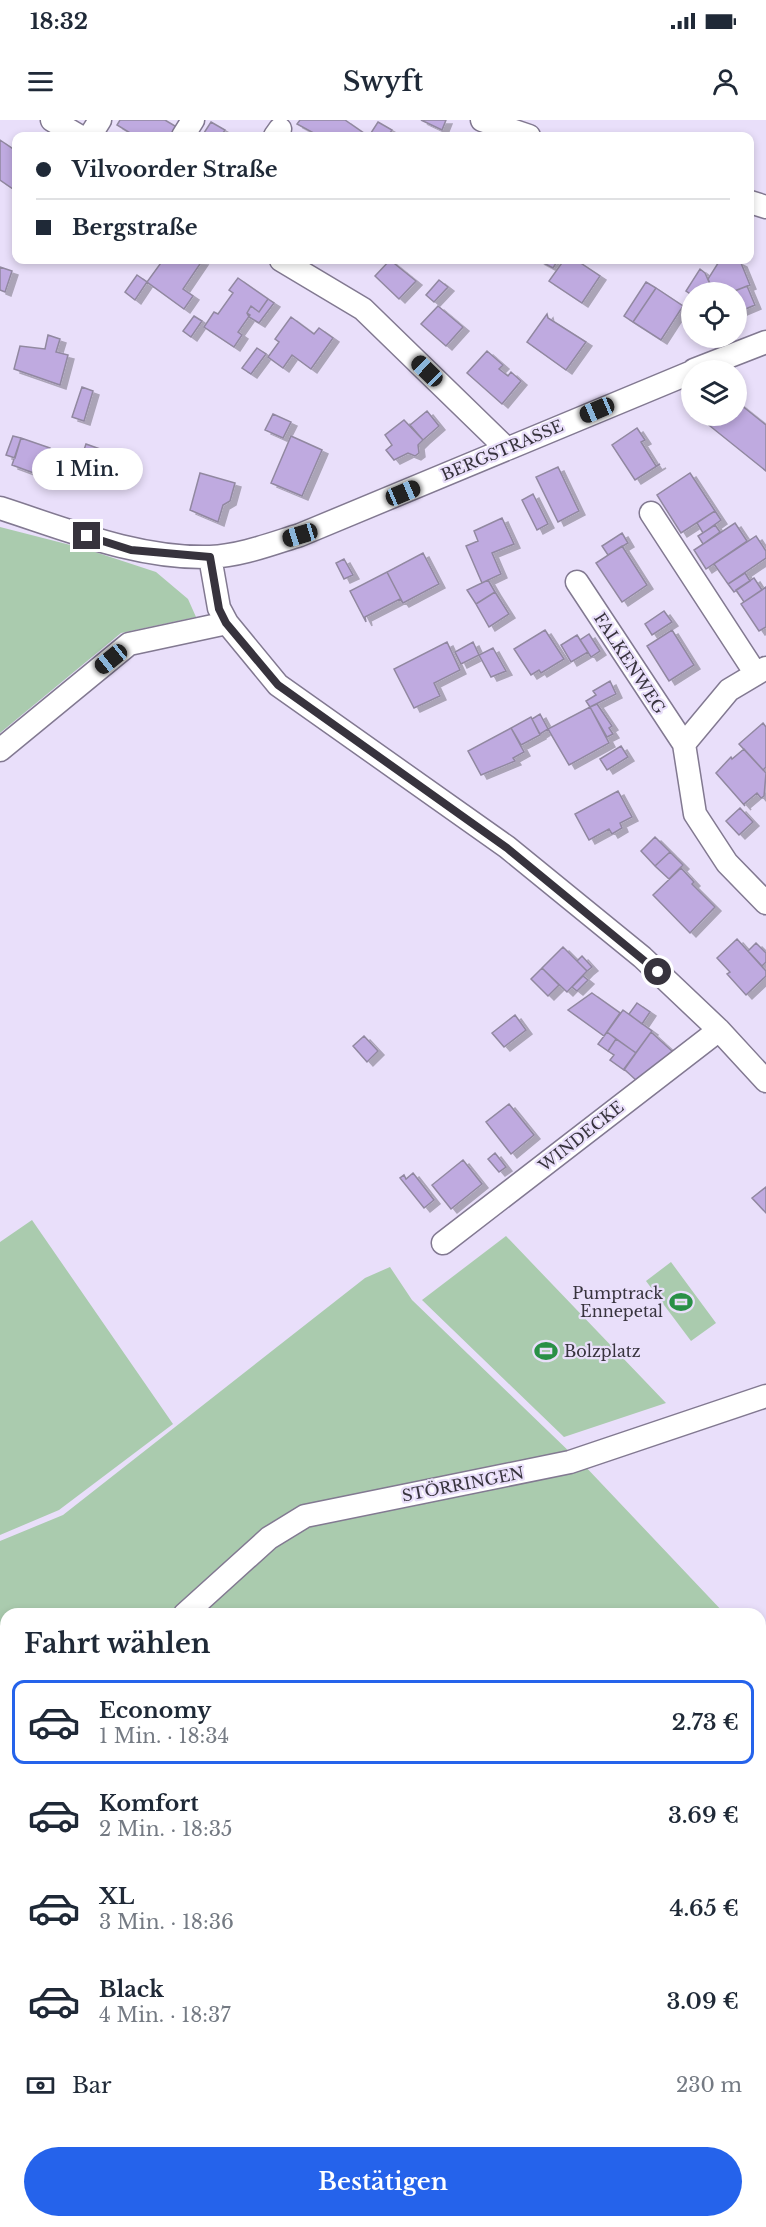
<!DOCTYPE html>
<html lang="de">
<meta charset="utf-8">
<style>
:root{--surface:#fff;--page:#f6f6f7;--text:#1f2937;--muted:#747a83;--line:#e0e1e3;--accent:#2563eb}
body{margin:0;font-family:"Libre Baskerville",serif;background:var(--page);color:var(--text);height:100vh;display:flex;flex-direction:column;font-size:22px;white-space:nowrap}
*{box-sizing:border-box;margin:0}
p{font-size:20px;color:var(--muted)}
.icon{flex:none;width:33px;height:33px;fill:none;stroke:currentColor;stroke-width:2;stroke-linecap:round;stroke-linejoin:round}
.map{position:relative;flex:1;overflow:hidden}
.side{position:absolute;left:0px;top:1488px;width:766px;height:620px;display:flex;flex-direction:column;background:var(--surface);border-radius:18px 18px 0 0;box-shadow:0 3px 9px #0003}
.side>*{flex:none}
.top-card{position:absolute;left:12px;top:12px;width:742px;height:132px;border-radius:12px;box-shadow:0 3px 9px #0003;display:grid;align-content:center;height:132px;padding:0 24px;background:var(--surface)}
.tools{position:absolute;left:681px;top:162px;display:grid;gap:12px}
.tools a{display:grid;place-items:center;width:66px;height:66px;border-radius:50%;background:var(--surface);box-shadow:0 3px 9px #0003;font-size:30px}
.end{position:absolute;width:27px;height:27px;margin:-14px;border:8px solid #37333d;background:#fff;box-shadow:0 0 0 3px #fff}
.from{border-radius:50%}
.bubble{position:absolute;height:42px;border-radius:21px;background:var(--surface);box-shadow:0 3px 9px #0003;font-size:20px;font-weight:600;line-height:42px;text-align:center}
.car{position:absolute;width:18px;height:36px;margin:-18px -9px;border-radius:8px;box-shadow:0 0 4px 2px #0007;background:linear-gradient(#222 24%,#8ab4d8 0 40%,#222 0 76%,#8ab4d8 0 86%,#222 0)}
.top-card b{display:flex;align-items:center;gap:21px;height:57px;font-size:22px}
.top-card b+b{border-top:2px solid var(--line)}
.top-card i{width:15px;height:15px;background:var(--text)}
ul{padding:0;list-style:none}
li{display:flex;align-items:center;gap:18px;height:84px;margin:0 12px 9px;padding:0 12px;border:3px solid transparent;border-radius:12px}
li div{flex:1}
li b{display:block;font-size:22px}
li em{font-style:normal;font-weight:600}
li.selected{border-color:var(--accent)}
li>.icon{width:54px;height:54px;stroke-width:1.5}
h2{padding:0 24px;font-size:27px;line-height:72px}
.pay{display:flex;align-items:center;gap:15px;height:66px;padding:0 24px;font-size:22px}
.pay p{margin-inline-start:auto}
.button{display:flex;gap:12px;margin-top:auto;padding:12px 24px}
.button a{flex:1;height:69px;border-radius:36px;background:var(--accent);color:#fff;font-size:24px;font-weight:600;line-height:69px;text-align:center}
.status{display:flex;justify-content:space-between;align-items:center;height:42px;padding:0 30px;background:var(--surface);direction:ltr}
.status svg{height:16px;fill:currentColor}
header{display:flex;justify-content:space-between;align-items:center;height:78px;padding:0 24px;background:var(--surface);font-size:27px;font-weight:600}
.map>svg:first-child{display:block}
.green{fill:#aacbae}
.building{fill:#bfaae0;stroke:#9188a0;stroke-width:1.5;filter:url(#shadow)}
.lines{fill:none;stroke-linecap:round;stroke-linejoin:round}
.minor-casing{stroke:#827991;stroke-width:25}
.minor{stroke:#fff;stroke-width:22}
.route{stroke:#37333d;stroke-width:8}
.labels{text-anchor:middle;stroke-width:4.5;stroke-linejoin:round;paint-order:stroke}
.street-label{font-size:16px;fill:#37333d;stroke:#e9dffa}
.poi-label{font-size:16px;fill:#37333d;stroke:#e9dffa;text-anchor:end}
</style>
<div class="status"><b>18:32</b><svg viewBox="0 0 49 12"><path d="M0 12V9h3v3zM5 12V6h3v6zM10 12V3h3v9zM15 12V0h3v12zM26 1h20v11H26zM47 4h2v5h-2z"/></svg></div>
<header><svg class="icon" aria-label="menu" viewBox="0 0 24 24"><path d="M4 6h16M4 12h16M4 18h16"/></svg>Swyft<svg class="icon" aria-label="person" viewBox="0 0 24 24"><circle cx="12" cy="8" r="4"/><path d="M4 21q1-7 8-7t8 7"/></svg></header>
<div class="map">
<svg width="766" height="2107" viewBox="0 0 766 2107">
<defs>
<filter id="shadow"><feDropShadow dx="6" dy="4" stdDeviation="0" flood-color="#0004"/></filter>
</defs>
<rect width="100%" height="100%" fill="#e9dffa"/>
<!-- green -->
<path class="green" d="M0,407L86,429L156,452L188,479L196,497L121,513L0,613Z
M32,1100L173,1304L59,1390L0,1415V1122Z
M506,1116L666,1283L564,1317L422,1180Z
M671,1142L716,1203L691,1221L646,1161Z
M390,1147L412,1180L576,1338L303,1392L179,1494H6V1633L0,1636V1421L63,1395L365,1158Z
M582,1343L725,1494H193L294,1406Z
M6,1639V2102H121L122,2107H0V1641Z
M761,2086L766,2093V2107H130L129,2102H760Z"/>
<!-- building -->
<path class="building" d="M120,0H165L180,9L175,16H135L117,5Z
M300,0H345L368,16H319L297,4Z
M421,0H446L442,10Z
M211,2L225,10L221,16H202Z
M378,2L392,10L388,16H369Z
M0,20L16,31V64L13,69L0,60Z
M163,140L202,141L183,169L193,176L184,189L147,162Z
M390,140L416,161L399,179L375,156Z
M538,140H558L553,148Z
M564,140H576L600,156L582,183L549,161Z
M720,140H735L741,143L750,165L732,172H714L708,159Z
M0,147L12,151L5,172L0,170Z
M700,149L705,153L712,169L709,172H692V175L686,171Z
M137,155L147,162L135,180L125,172Z
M238,158L268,179L259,192L251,186L247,193L250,195L238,212L242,215L234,227L204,207L214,192L218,194L233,173L229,170Z
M439,160L448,167L434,182L426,175Z
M646,162L656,168L633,202L624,196Z
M747,166L755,185L736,193V172H732Z
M656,168L683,186L661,220L633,202Z
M268,179L274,183L259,203L249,197L247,193L251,186L259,192Z
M438,186L463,207L446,226L421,204Z
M547,194L548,198L586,222L566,250L527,222Z
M194,196L202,201L191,217L183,211Z
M291,197L314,214L319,208L333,218L311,249L292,235L283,248L268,237L279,222L275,219Z
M48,215L60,219L56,232L68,235L60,265L14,249L20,226L45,229Z
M257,228L266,234L251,254L242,248Z
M487,231L503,245L499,249L508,256L511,252L521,261L502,284L467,253Z
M82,267L93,271L84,301L72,297Z
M736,281L766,305V351L700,298L736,296Z
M427,291L439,306L423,320L410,305Z
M273,294L291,302L283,318L265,310Z
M404,300L423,320L418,325L419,333L415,336L408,333L394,340L386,330L392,325L385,315Z
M637,308L645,320L641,322L656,346L660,344L635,360L612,325Z
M13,316L21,318L15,338L6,335Z
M291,316L322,330L302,376L271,363Z
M21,318L50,328L42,356L12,345Z
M86,324L117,335L107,364L95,360L94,363L76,353Z
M558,347L579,391L558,402L536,357Z
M200,353L235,363L230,381L223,385L218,402L190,390Z
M690,353L715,391L681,413L657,375Z
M533,374L548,404L537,410L522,380Z
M715,391L721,400L703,413L697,403Z
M502,398L514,424L492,433L501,454L482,463L466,426L478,421L474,411Z
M735,403L747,421L706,449L694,430Z
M715,405L720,412L703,424L698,416Z
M622,413L628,423L608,435L602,426Z
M756,416L766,431V438L728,464L714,444Z
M622,426L647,465L622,482L596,443Z
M423,433L439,464L403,483L387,452Z
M344,439L353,455L344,459L336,443Z
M387,452L403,483L400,479L365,497L366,502L350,471Z
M745,453L750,461L734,472L728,464Z
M754,458L762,470L744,482L736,470Z
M488,460L495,472L476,484L467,470Z
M766,467V507L759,511L741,484Z
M495,472L509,494L489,507L476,484Z
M664,491L672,502L652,515L645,504Z
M545,510L564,539L541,553L539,550L531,555L514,529Z
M672,510L694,545L669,561L647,526Z
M589,514L600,531L591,537L580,520Z
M577,515L588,532L571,542L561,525Z
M447,522L460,550L434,563L440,576L414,588L394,549Z
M473,522L479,535L461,544L455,532Z
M493,528L506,551L491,557L479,535Z
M610,561L616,574L590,587L586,581L596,575L593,571Z
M597,584L612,606L609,608L613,614L607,617L590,587Z
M590,587L609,623L569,645L548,609Z
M540,594L548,609L540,614L532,599Z
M531,597L540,615L521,625L511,608Z
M763,603L766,607V647L763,650L739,624Z
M511,608L524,632L513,638L515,641L481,655L468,631Z
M621,626L628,637L607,650L600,639Z
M744,629L766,653L764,676L761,678L757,673L744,684L745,686L716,653L731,637L732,639Z
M618,671L632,697L620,703L622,708L612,714L609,709L589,720L575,694Z
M740,688L753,702L739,715L726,701Z
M655,717L670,732L655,746L641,731Z
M670,732L683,745L669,759L655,746Z
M681,748L694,762L692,764L715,787L690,813L653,775Z
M737,819L766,851V856L746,875L727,854L730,852L717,838Z
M756,823L766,833V842L762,846L748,831Z
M563,827L587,851L567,872L542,848Z
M582,836L592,847L587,851L577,841Z
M542,848L559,865L548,876L531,859Z
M583,856L588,860L577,871L572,867Z
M592,873L620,893L604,916L568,890Z
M637,883L650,892L642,904L629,894Z
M623,890L652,911L636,933L607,912Z
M515,895L526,910L504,927L492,913Z
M607,912L616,919L608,931L598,924Z
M651,912L673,932L637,961L624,949Z
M364,916L378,931L367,942L353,926Z
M616,919L636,933L624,950L610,940L614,935L608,931Z
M509,984L534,1015L511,1034L486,1002Z
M495,1033L506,1047L499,1052L488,1039Z
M463,1040L482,1064L451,1089L432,1065Z
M413,1053L434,1080L424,1088L400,1058L404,1055L406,1059Z
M766,1067V1093L752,1078Z"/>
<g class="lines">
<!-- minor casing -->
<g class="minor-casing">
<path id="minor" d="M52,0L79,16
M482,0L529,16
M90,16L100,0
M183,16L193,0
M275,16L280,9
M750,82L766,87
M281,140L363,189L507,329
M694,250L766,222
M0,388C68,410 138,439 210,437C240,436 271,424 300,415L692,252
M651,393L756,554
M210,437L219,488L227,503L278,565L507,727L642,837L719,910L766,961
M577,462L684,624
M766,548L729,570L684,624L695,694L727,743L766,783
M0,630L129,524L227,503
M443,1123L719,910
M185,1494L269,1418L305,1396L570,1342L766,1276
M0,1639L6,1636
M125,2102L126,2107"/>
</g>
<!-- minor -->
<use href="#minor" class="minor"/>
</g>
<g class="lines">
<!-- route -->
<path class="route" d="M87,416L131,430L210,437L219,489L226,503L278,565L507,728L658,852"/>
</g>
<!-- icons -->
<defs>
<g id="stadium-bare" transform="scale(1.8)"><path d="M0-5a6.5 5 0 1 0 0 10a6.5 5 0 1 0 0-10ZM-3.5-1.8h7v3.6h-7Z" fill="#299046" stroke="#e9dffa" stroke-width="2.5" paint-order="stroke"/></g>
</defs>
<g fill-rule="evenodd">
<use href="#stadium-bare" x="681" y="1182"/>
<use href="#stadium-bare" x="546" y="1231"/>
</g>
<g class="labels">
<!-- street labels -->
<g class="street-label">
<text transform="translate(502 330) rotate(-23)" y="6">BERGSTRASSE</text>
<text transform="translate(630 543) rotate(57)" y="6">FALKENWEG</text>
<text transform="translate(581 1016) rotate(-38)" y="6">WINDECKE</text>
<text transform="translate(463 1364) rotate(-11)" y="6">STÖRRINGEN</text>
</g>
<!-- poi labels -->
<g class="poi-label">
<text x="663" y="1179">Pumptrack<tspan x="663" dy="18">Ennepetal</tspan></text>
<text x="564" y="1237" text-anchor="start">Bolzplatz</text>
</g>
</g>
</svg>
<div class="tools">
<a><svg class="icon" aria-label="locate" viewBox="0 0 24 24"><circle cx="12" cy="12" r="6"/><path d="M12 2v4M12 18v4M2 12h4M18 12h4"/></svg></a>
<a><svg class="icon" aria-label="layers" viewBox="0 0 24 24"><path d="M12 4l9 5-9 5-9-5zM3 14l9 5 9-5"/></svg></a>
</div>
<i class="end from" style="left:658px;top:852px"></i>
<i class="end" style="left:87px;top:416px"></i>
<div class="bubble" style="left:32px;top:328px;width:111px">1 Min.</div>
<i class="car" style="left:427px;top:251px;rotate:314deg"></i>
<i class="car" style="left:597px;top:290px;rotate:247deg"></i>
<i class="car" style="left:403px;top:373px;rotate:67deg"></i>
<i class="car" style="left:300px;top:415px;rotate:253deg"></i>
<i class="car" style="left:111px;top:539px;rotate:231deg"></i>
<div class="top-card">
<b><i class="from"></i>Vilvoorder Straße</b>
<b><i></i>Bergstraße</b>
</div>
<section class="side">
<h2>Fahrt wählen</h2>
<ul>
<li class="selected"><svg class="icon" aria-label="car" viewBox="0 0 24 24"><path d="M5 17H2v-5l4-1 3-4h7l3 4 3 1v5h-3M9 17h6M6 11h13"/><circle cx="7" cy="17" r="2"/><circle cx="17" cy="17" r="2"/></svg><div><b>Economy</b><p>1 Min. · 18:34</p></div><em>2.73 €</em></li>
<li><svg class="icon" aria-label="car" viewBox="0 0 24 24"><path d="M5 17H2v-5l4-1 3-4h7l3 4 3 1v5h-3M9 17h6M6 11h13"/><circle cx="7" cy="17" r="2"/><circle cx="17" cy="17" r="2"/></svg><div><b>Komfort</b><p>2 Min. · 18:35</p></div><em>3.69 €</em></li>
<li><svg class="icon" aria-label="car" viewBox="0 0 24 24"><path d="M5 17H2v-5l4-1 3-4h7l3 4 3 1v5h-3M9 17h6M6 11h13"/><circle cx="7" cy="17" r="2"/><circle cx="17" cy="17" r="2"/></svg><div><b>XL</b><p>3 Min. · 18:36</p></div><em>4.65 €</em></li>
<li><svg class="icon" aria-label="car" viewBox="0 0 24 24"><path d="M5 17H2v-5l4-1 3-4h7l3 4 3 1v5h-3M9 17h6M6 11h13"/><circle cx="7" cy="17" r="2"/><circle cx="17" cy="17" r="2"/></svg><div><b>Black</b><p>4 Min. · 18:37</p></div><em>3.09 €</em></li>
</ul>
<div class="pay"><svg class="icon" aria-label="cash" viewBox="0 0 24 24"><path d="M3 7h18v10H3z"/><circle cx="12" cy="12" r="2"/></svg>Bar<p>230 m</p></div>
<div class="button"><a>Bestätigen</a></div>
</section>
</div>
